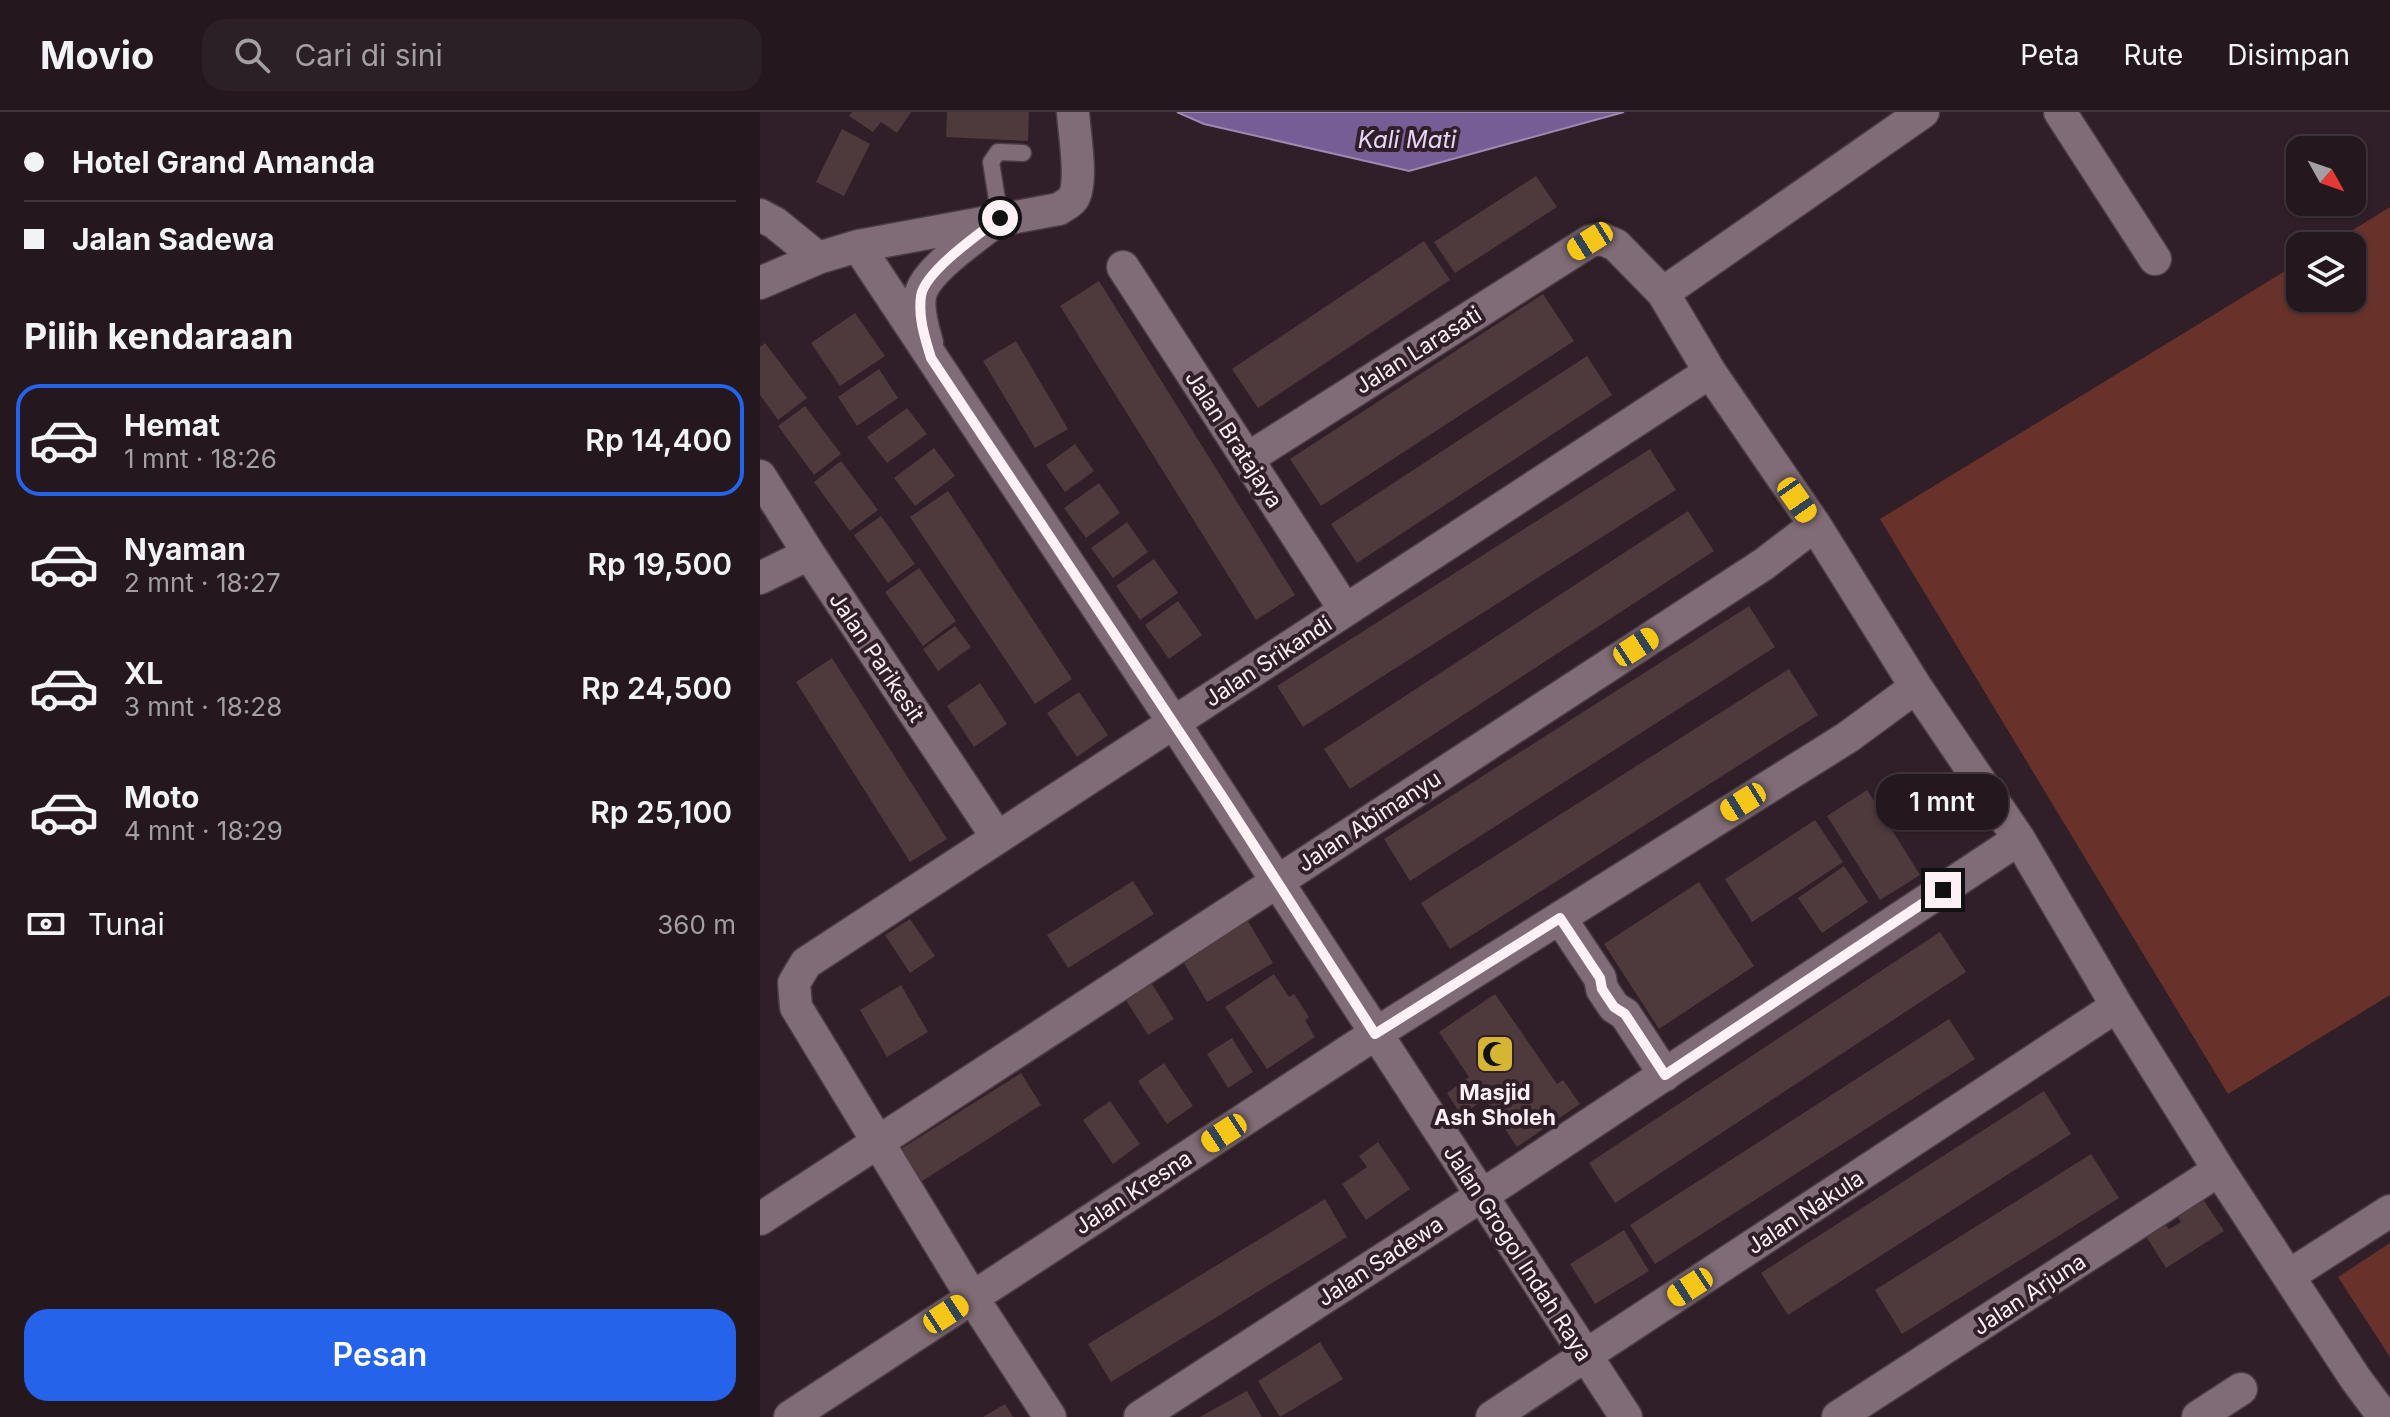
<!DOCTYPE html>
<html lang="id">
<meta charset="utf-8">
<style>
:root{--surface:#24171e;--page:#2c2027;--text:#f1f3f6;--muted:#a39fa4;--line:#41363c;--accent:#2563eb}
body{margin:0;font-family:Inter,sans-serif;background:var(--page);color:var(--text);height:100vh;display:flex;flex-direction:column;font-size:30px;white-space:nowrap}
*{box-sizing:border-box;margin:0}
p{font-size:26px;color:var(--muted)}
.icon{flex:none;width:44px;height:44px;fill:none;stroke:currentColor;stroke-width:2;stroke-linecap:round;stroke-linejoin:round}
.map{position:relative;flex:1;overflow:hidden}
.side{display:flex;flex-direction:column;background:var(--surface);width:760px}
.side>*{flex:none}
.hud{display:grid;align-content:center;height:176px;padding:0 24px;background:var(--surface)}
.needle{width:52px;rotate:130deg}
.fabs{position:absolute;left:1526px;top:24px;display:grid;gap:16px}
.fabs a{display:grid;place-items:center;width:80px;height:80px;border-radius:16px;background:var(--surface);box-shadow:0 2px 6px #0004,0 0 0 2px var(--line);font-size:40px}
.end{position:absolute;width:36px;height:36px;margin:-18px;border:10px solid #fdf1f6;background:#111;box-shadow:0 0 0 4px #111}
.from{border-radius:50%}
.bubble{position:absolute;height:56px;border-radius:24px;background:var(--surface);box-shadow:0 2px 6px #0004,0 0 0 2px var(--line);font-size:26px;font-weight:600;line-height:56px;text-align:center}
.car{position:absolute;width:24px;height:48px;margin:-24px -12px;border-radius:10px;box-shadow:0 0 6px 2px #0007;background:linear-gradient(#f5c518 24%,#345 0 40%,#f5c518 0 76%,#345 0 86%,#f5c518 0)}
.hud b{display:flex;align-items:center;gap:28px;height:76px;font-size:30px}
.hud b+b{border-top:2px solid var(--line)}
.hud i{width:20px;height:20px;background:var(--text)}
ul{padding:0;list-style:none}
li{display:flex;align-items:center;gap:24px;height:112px;margin:0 16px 12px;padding:0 8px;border:4px solid transparent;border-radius:24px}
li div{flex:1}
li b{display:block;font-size:30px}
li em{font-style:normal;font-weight:600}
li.active{border-color:var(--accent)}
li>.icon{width:72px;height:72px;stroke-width:1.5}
h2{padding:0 24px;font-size:36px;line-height:96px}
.pay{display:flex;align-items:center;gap:20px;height:88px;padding:0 24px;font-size:30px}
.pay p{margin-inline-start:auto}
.primary-button{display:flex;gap:16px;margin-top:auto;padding:16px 24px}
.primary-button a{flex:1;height:92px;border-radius:24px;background:var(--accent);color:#fff;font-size:32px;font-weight:600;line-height:92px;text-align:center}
header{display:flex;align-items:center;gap:48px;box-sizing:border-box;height:112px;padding:0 40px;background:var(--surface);border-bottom:2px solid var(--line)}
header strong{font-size:38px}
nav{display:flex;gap:44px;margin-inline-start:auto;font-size:28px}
.search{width:560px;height:72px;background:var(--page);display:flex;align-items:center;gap:20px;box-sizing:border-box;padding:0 28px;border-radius:24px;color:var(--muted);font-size:30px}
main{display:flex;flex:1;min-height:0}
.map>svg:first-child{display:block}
.green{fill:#68322a}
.water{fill:#775d95;stroke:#9f89b2;stroke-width:2}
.building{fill:#4e393c}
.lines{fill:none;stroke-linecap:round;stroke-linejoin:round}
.service-casing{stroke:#4a3c43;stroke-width:19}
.minor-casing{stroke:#4a3c43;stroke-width:35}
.service{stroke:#806c76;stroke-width:16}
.minor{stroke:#806c76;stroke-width:32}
.route{stroke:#fdf1f6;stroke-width:10}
.labels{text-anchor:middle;stroke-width:8;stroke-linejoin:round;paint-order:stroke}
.street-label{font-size:22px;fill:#fdf1f6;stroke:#301f28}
.poi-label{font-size:22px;font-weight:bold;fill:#fdf1f6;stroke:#301f28}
.water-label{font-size:24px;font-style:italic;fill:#e6d7f9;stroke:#301f28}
</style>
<header>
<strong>Movio</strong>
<div class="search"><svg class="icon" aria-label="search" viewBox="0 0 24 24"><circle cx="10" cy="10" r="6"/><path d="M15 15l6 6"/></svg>Cari di sini</div>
<nav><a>Peta</a><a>Rute</a><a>Disimpan</a></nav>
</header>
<main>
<section class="side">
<div class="hud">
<b><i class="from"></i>Hotel Grand Amanda</b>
<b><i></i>Jalan Sadewa</b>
</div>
<h2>Pilih kendaraan</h2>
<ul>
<li class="active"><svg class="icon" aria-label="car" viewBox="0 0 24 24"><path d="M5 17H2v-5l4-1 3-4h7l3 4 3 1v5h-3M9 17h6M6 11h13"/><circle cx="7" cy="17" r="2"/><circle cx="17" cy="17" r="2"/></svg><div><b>Hemat</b><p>1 mnt · 18:26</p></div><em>Rp 14,400</em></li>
<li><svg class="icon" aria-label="car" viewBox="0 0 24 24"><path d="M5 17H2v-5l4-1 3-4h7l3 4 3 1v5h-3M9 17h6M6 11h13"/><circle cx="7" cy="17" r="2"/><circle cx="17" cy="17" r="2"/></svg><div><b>Nyaman</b><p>2 mnt · 18:27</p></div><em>Rp 19,500</em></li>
<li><svg class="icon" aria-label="car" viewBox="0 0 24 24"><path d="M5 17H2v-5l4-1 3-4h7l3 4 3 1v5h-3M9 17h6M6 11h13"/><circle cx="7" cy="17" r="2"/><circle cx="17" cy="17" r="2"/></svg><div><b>XL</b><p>3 mnt · 18:28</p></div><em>Rp 24,500</em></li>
<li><svg class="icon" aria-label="car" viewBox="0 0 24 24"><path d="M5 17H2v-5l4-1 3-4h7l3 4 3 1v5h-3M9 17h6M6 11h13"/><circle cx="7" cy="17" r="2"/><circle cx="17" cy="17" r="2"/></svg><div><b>Moto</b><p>4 mnt · 18:29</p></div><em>Rp 25,100</em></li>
</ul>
<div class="pay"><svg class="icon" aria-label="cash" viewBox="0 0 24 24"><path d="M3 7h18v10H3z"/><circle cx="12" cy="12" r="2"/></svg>Tunai<p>360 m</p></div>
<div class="primary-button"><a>Pesan</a></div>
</section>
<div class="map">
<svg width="1630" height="1305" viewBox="0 0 1630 1305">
<rect width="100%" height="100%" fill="#301f28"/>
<!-- green -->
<path class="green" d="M1630,95V883L1468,982L1120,407L1540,150V186H1592V134H1567Z
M1630,1131V1245L1578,1165Z"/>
<!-- water -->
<path class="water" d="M417,0H864L649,59L444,12Z"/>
<!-- building -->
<path class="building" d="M92,0H151L137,21L121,10L113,20L89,4Z
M187,0H269L268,29L186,25Z
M82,17L110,32L84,84L56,70Z
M776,64L797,95L695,161L674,130Z
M664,129L690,168L498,296L472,257Z
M339,169L535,483L496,508L300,194Z
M783,182L814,229L561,394L530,347Z
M95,201L125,244L80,274L51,231Z
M256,229L308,317L275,336L223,249Z
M5,231L47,286L18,308L0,283V235Z
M827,244L852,283L597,451L571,412Z
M119,257L138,286L97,314L78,285Z
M45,294L81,342L54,363L18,314Z
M147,296L167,322L127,351L107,325Z
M315,332L334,359L305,380L286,353Z
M174,336L195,364L155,394L134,366Z
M890,337L916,378L543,615L517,574Z
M81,349L118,398L90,419L54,370Z
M339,371L360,401L326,426L304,396Z
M188,379L312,567L275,592L150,405Z
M928,399L954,439L590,677L564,637Z
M121,404L155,452L128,471L94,423Z
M367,410L388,440L353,466L331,436Z
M394,447L418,481L380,508L356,474Z
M159,456L196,509L163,534L125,480Z
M418,489L442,523L409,547L385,513Z
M989,494L1015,535L650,769L624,727Z
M195,514L211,535L178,559L163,537Z
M72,546L187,727L150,750L36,570Z
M1029,557L1058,603L690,837L661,791Z
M220,571L247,612L214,635L187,594Z
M319,580L348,623L317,645L287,601Z
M1107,678L1160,763L1120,788L1067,704Z
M1055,708L1083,750L992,810L965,767Z
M1084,754L1108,790L1062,821L1038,786Z
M373,769L394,802L308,856L287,823Z
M939,770L994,854L899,917L844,832Z
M483,801L513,851L447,890L418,841Z
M150,807L175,844L150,861L125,823Z
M1180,820L1206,860L855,1091L829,1051Z
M514,862L529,885L534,882L549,905L545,908L555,925L507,957L465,895Z
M390,869L414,907L388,923L364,885Z
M141,873L168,920L127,945L100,898Z
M735,882L797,972L803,968L820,992L757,1035L725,987L701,1003L687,981L709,965L679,920Z
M1189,907L1215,947L895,1152L870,1113Z
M472,926L493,960L468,976L447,942Z
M404,951L433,994L407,1012L378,969Z
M261,961L281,993L156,1073L136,1040Z
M1284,979L1311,1022L1028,1203L1001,1161Z
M350,989L380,1032L353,1052L323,1008Z
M618,1030L650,1077L606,1108L582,1072L607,1055L599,1044Z
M1331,1042L1359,1086L1142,1222L1115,1178Z
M565,1087L587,1125L351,1270L328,1232Z
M1443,1087L1464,1119L1406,1156L1386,1124L1405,1112L1409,1117L1421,1110L1417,1104Z
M864,1118L889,1159L835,1192L810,1152Z
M560,1230L583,1267L520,1305L498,1269Z
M487,1279L502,1305H440L456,1296Z
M245,1292L253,1305H223Z"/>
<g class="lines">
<!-- service casing -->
<g class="service-casing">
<path id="service" d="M240,106L231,50L238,40L263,41"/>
</g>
<!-- minor casing -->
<g class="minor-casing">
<path id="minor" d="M1300,0L1395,147
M0,103L15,111L58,146
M98,134L414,611L866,1305
M363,155L585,498
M0,171L58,146L98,134L299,97C304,93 311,91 314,85C323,67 314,21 313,0
M903,181L1163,0
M167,231C163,217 156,195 161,180C169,156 214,127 234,110
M487,347L830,129L842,127L856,133L903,181L950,260L1055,413L1156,575L1259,727L1357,894L1459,1058L1595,1266L1624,1305
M0,364L49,442L237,725
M0,466L49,442
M800,806L840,866L842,877L854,895L865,902L905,963
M0,1107L1004,452L1055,413
M1530,1163L1630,1099
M30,1305L615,922L1088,625L1156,575
M290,1305L212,1185L36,895L34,871L46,851L950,260
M380,1305L747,1067L1259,727
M732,1305L1357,894
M1078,1305L1459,1058
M1438,1305L1481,1277"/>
</g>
<!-- service -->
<use href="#service" class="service"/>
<!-- minor -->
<use href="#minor" class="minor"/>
</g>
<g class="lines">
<!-- route -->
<path class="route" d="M240,106C220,121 164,160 161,184C158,206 165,226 171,246L466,690L615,922L800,806L840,866L842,877L854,895L865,902L905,963L1183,778"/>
</g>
<!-- icons -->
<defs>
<g id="mosque-square" transform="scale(2)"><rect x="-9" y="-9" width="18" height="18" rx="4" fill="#d5b534" stroke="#301f28"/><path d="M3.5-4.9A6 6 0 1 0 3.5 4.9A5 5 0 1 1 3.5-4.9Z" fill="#111"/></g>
</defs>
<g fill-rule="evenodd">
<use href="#mosque-square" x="735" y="942"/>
</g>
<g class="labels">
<!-- street labels -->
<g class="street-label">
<text transform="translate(658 238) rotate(-32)" y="8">Jalan Larasati</text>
<text transform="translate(474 327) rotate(57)" y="8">Jalan Bratajaya</text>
<text transform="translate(117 545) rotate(56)" y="8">Jalan Parikesit</text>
<text transform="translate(508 549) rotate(-33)" y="8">Jalan Srikandi</text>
<text transform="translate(609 709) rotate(-33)" y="8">Jalan Abimanyu</text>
<text transform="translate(373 1080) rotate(-33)" y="8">Jalan Kresna</text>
<text transform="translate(1045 1100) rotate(-33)" y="8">Jalan Nakula</text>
<text transform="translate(758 1141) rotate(57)" y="8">Jalan Grogol Indah Raya</text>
<text transform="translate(620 1149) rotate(-33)" y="8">Jalan Sadewa</text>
<text transform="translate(1269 1182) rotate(-33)" y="8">Jalan Arjuna</text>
</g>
<!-- poi labels -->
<g class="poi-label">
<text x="735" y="988">Masjid<tspan x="735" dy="25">Ash Sholeh</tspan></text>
</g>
<!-- water labels -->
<g class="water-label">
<text x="647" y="36">Kali Mati</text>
</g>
</g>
</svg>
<div class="fabs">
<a><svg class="needle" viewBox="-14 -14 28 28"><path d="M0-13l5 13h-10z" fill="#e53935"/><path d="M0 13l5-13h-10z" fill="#a39fa4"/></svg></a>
<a><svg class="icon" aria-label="layers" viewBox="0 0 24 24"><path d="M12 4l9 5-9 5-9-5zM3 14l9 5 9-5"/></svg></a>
</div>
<i class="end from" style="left:240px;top:106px"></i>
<i class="end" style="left:1183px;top:778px"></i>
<div class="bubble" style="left:1116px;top:662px;width:132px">1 mnt</div>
<i class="car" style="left:830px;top:129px;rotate:238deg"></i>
<i class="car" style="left:1037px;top:388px;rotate:145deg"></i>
<i class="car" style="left:876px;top:535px;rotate:57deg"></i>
<i class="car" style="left:983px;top:690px;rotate:238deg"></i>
<i class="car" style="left:464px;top:1021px;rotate:237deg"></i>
<i class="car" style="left:930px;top:1175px;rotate:237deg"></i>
<i class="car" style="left:186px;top:1202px;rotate:57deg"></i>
</div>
</main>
